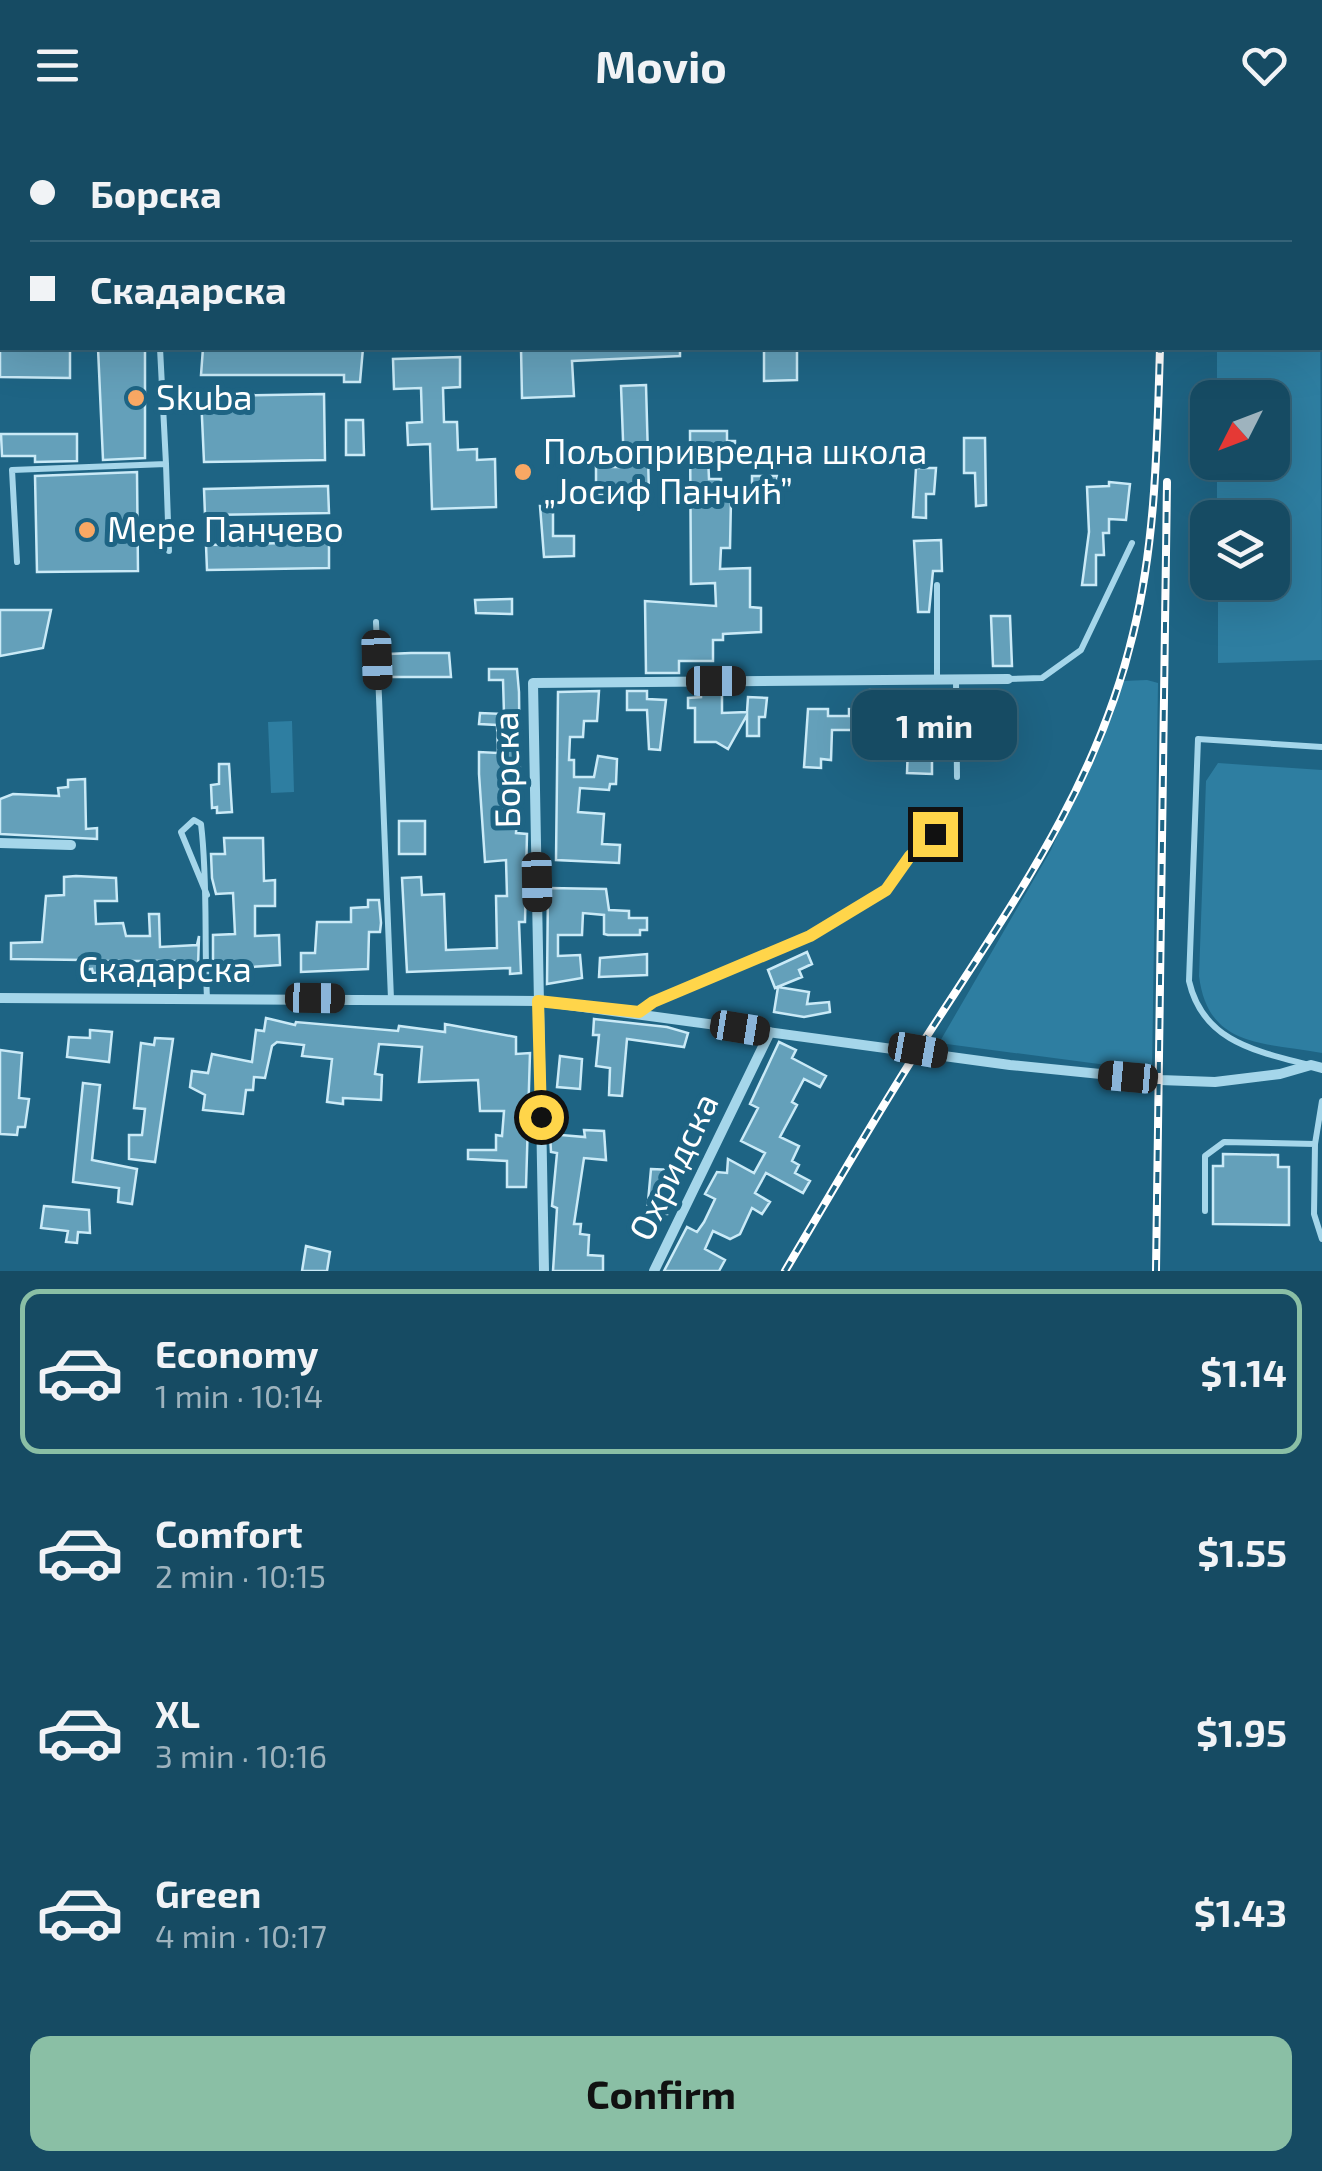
<!DOCTYPE html>
<meta charset="utf-8">
<style>
:root{--surface:#164b63;--page:#1f5269;--text:#f1f3f6;--muted:#9eb3be;--line:#356378;--accent:#8abfa5}
body{margin:0;font-family:"Exo 2",sans-serif;background:var(--page);color:var(--text);height:100vh;display:flex;flex-direction:column;font-size:38px;white-space:nowrap}
*{box-sizing:border-box;margin:0}
p{font-size:32px;color:var(--muted)}
.icon{flex:none;width:55px;height:55px;fill:none;stroke:currentColor;stroke-width:2;stroke-linecap:round;stroke-linejoin:round}
.map{position:relative;height:1141px;overflow:hidden}
.drawer{display:flex;flex-direction:column;background:var(--surface);flex:1}
.drawer>*{flex:none}
.hud{position:absolute;left:0px;top:0px;width:1322px;height:220px;box-shadow:0 10px 40px #0002,0 0 0 2px var(--line);display:grid;align-content:center;height:220px;padding:0 30px;background:var(--surface)}
.needle{width:65px;rotate:228deg}
.tools{position:absolute;left:1190px;top:250px;display:grid;gap:20px}
.tools a{display:grid;place-items:center;width:100px;height:100px;border-radius:20px;background:var(--surface);box-shadow:0 10px 40px #0002,0 0 0 2px var(--line);font-size:50px}
.end{position:absolute;width:45px;height:45px;margin:-22px;border:12px solid #ffd54a;background:#111;box-shadow:0 0 0 5px #111}
.from{border-radius:50%}
.bubble{position:absolute;height:70px;border-radius:20px;background:var(--surface);box-shadow:0 10px 40px #0002,0 0 0 2px var(--line);font-size:32px;font-weight:700;line-height:70px;text-align:center}
.car{position:absolute;width:30px;height:60px;margin:-30px -15px;border-radius:12px;box-shadow:0 0 8px 2px #0007;background:linear-gradient(#222 24%,#8ab4d8 0 40%,#222 0 76%,#8ab4d8 0 86%,#222 0)}
.hud b{display:flex;align-items:center;gap:35px;height:95px;font-size:38px}
.hud b+b{border-top:2px solid var(--line)}
.hud i{width:25px;height:25px;background:var(--text)}
ul{padding:18px 0 0;list-style:none}
li{display:flex;align-items:center;gap:30px;height:165px;margin:0 20px 15px;padding:0 10px;border:5px solid transparent;border-radius:20px}
li div{flex:1}
li b{display:block;font-size:38px}
li em{font-style:normal;font-weight:700}
li.on{border-color:var(--accent)}
li>.icon{width:90px;height:90px;stroke-width:1.5}
.button{display:flex;gap:20px;margin-top:auto;padding:20px 30px}
.button a{flex:1;height:115px;border-radius:20px;background:var(--accent);color:#111;font-size:40px;font-weight:700;line-height:115px;text-align:center}
header{display:flex;justify-content:space-between;align-items:center;height:130px;padding:0 30px;background:var(--surface);font-size:45px;font-weight:700}
.map>svg:first-child{display:block}
.green{fill:#2e7ea1}
.building{fill:#64a0ba;stroke:#caeaf7;stroke-width:2.5}
.lines{fill:none;stroke-linecap:round;stroke-linejoin:round}
.lane{stroke:#a5d6ea;stroke-width:6}
.street{stroke:#a5d6ea;stroke-width:10}
.primary{stroke:#e9f7fe;stroke-width:22}
.rail-casing{stroke:#fff;stroke-width:8}
.rail{stroke:#1e6484;stroke-width:4;stroke-dasharray:11;stroke-linecap:butt}
.route{stroke:#ffd54a;stroke-width:12}
.poi-dot{fill:#f9a864;stroke:#1e6484;stroke-width:4}
.labels{text-anchor:middle;stroke-width:10;stroke-linejoin:round;paint-order:stroke}
.poi-label{font-size:35px;fill:#fff;stroke:#1e6484;text-anchor:start}
.street-label{font-size:35px;fill:#fff;stroke:#1e6484}
</style>
<header><svg class="icon" aria-label="menu" viewBox="0 0 24 24"><path d="M4 6h16M4 12h16M4 18h16"/></svg>Movio<svg class="icon" aria-label="heart" viewBox="0 0 24 24"><path d="M12 20l-8-8c-3-5 5-10 8-4 3-6 11-1 8 4z"/></svg></header>
<div class="map">
<svg width="1322" height="1141" viewBox="0 0 1322 1141">
<rect width="100%" height="100%" fill="#1e6484"/>
<!-- green -->
<path class="green" d="M1320,157L1322,530L1218,533V453L1272,452V388L1217,387V333L1272,332V268L1217,267V218H1320Z
M1147,550L1158,553L1152,941L939,913L1051,720L1123,551Z
M292,591L294,662L271,663L268,592Z
M1218,633L1322,640V923C1263,912 1208,918 1199,846L1206,651Z"/>
<!-- building -->
<path class="building" d="M0,218H70V248L0,247Z
M98,218H145V328L103,330Z
M203,218H363L360,252H344V245H201Z
M521,218H680V226L572,231L574,266L522,268Z
M764,218H797V250L764,251Z
M460,227V257L443,258L444,292H457L458,320L477,319V330L495,329L496,377L432,379L430,314L408,315L407,293L422,292L421,258L394,259L393,229Z
M646,255L649,363L596,364V337H624L621,256Z
M324,264L325,330L204,332L201,266Z
M346,290H363L364,325H346Z
M690,301H727V311H735V326H708L709,349H721V369H731L730,418H721L720,439L750,438V477L761,478V502L723,504V510H713V531H679V543H646L645,471L716,476L715,453L691,454Z
M1,304H77V331L35,332V326H2Z
M964,308H985L986,375L976,376L975,343H964Z
M916,338H936L934,364H926V388L913,387Z
M137,342L138,441L37,442L35,346Z
M752,346H777L778,366H752Z
M1109,352L1130,354L1126,390L1109,389V403H1103L1104,425H1096V455H1082L1089,402L1087,357L1109,356Z
M328,356L329,383L205,385L204,359Z
M540,376H553V406H574V426L544,427Z
M941,410L942,441H933L929,482H918L914,411Z
M329,412V438L207,440L206,415Z
M512,469V484L476,483L475,470Z
M0,480H51L43,518L0,526Z
M991,486H1010L1012,536H993Z
M411,523H449L451,547H388V524Z
M489,539H517L519,562L520,654H513L514,675H518L516,703L527,704L525,792H519L521,843L510,844V838L407,842L402,748L421,747L422,765L444,764L446,820L497,818L496,766H507L506,730L485,732L479,644V622L498,623L497,595L479,594L480,583L504,584L503,550H489Z
M701,560H722V583L747,582L748,567L767,568L765,587H759V606H747V585L728,619L716,612H695V578H688V568L701,567Z
M870,560H883V589H908L907,564H935L932,595H908V590L907,611L856,608V600H832L831,630L821,629V638L804,637L808,579H828V586H849V579L870,580Z
M599,561L597,591H584L583,607H570L569,630H574V647H594L598,626L617,629L616,654H610L609,660L580,658L578,682L604,684L602,714L620,715L619,733L556,730L558,562Z
M627,561H647V569L666,570L660,620L649,619L647,580H627Z
M908,616H932V644L907,643Z
M219,634H229L232,682L217,683V677L212,678L211,655L219,654Z
M85,649L86,699L97,698V709L0,704V669L13,664L59,666L58,658L68,657V650Z
M399,691H425V724H399Z
M224,708H263L264,751L275,750V776H255V806L279,805L280,835L236,838V832L213,833V805L235,804L233,763L216,764L212,748L211,724H225Z
M76,746L116,748L117,771H95L96,794L123,793L126,806H150L149,784H159L160,817L197,815L199,806L198,837L179,838L178,831H102L103,843H93L92,839L84,840V830L11,829V813L42,812L46,766L64,765V747Z
M548,758L606,759L609,780L629,781V788H647V800H640V805H608L604,804V785L583,783L582,805H558V826L580,825L582,848L547,854Z
M368,770H379L381,793L380,802H369L368,839L301,842V823H315L317,792H351V778L368,777Z
M807,822L812,834L799,840L802,847L775,858L768,840Z
M647,824V845L599,847L600,828Z
M778,857L809,862L807,874L829,872L830,882L804,887L774,882Z
M266,888L295,895L296,892L398,901L399,896L445,902V894L516,907V924L530,923L526,1057H507V1031L468,1029V1020H496V1005L502,1006L504,981H480L478,950L419,952L422,917L379,914L375,944L382,945L381,970L343,968V974L327,972L332,929L302,926L304,915L277,912L272,916L265,948L254,947L253,960H246L243,984L203,980L205,965L190,957L192,941L208,943L212,924L252,932L256,900L264,901Z
M594,889L667,897L688,903L684,917L627,909L622,966L609,965L610,938L596,936L599,905H593Z
M90,900L112,902L109,932L67,927L69,907L90,908Z
M155,908L173,909L155,1032L129,1029V1005H142L145,979L134,978L141,913L154,915Z
M779,912L796,920L792,928L826,946L820,957L804,949L792,972L797,975L780,1007L799,1016L792,1031L799,1035L795,1043L810,1051L803,1063L766,1043L755,1063L770,1072L762,1084L752,1078L740,1104L730,1109L713,1101L705,1119L725,1130L719,1141H664L687,1097L697,1102L704,1092L715,1069L705,1064L717,1042L727,1043L728,1029L754,1043L765,1023L741,1011L758,978L750,974Z
M0,920L22,923L19,968L29,969L25,997H18L17,1005L0,1004Z
M560,926L582,929L580,959L557,957Z
M83,953L100,955L92,1030L137,1039L132,1074L118,1072L119,1058L73,1052Z
M584,1000L604,1001L606,1030L584,1028L574,1094H581L580,1104L589,1105L588,1125L603,1126V1141H553L557,1078L552,1076L557,1023L551,1022L550,1004L585,1007Z
M1223,1024L1278,1025V1037H1289V1095L1213,1094V1036H1223Z
M651,1039L673,1040L674,1077H667V1084L647,1083Z
M44,1076L89,1080L90,1103L78,1102L77,1113L66,1112L68,1101L41,1098Z
M306,1116L330,1122L327,1141H302Z"/>
<g class="lines">
<!-- lane -->
<path class="lane" d="M152,2V0
M439,2V0
M606,2V0
M160,218L166,334
M17,432L12,340L166,334L169,421
M376,492L391,869
M1008,549L1042,548L1081,520L1132,413
M937,550V455
M956,551L957,647
M207,765L181,702L194,690L201,694C208,752 204,810 207,868
M639,882L653,872L794,814L872,769L886,760L909,726L950,686
M1309,935C1256,921 1203,912 1189,851L1198,609L1322,617
M1315,1014L1322,971
M1205,1081V1026L1224,1012L1315,1014L1314,1084L1322,1109"/>
<!-- street -->
<path class="street" d="M745,0V2
M0,713L71,715
M0,868L539,871L1010,935L1160,950L1215,952L1280,944L1311,935L1322,938
M544,1141L533,553L1008,549
M654,1141L770,902"/>
<!-- primary -->
<path class="primary" d="M62,2L128,0
M0,5H2"/>
<!-- rail casing -->
<g class="rail-casing">
<path id="rail" d="M1164,2V0
M785,1141C829,1067 872,992 918,920C1004,785 1095,664 1133,504C1156,411 1157,313 1160,218
M1156,1141L1167,352"/>
</g>
<!-- rail -->
<use href="#rail" class="rail"/>
</g>
<g class="lines">
<!-- route -->
<path class="route" d="M541,987L538,871L639,882L653,872L810,806L886,760L910,726L935,704"/>
</g>
<!-- markers -->
<g class="poi-dot">
<circle cx="136" cy="268" r="10"/>
<circle cx="523" cy="342" r="10"/>
<circle cx="87" cy="400" r="10"/>
</g>
<g class="labels">
<!-- poi labels -->
<g class="poi-label">
<text x="156" y="280">Skuba</text>
<text x="543" y="334">Пољопривредна школа<tspan x="543" dy="40">„Јосиф Панчић”</tspan></text>
<text x="107" y="412">Мере Панчево</text>
</g>
<!-- street labels -->
<g class="street-label">
<text transform="translate(507 640) rotate(-91)" y="12">Борска</text>
<text x="165" y="852">Скадарска</text>
<text transform="translate(674 1037) rotate(-64)" y="12">Охридска</text>
</g>
</g>
</svg>
<div class="tools">
<a><svg class="needle" viewBox="-14 -14 28 28"><path d="M0-13l5 13h-10z" fill="#e53935"/><path d="M0 13l5-13h-10z" fill="#9eb3be"/></svg></a>
<a><svg class="icon" aria-label="layers" viewBox="0 0 24 24"><path d="M12 4l9 5-9 5-9-5zM3 14l9 5 9-5"/></svg></a>
</div>
<i class="end from" style="left:541px;top:987px"></i>
<i class="end" style="left:935px;top:704px"></i>
<div class="bubble" style="left:852px;top:560px;width:165px">1 min</div>
<i class="car" style="left:377px;top:530px;rotate:178deg"></i>
<i class="car" style="left:716px;top:551px;rotate:90deg"></i>
<i class="car" style="left:537px;top:752px;rotate:179deg"></i>
<i class="car" style="left:315px;top:868px;rotate:91deg"></i>
<i class="car" style="left:740px;top:898px;rotate:99deg"></i>
<i class="car" style="left:918px;top:920px;rotate:100deg"></i>
<i class="car" style="left:1128px;top:947px;rotate:275deg"></i>
<div class="hud">
<b><i class="from"></i>Борска</b>
<b><i></i>Скадарска</b>
</div>
</div>
<section class="drawer">
<ul>
<li class="on"><svg class="icon" aria-label="car" viewBox="0 0 24 24"><path d="M5 17H2v-5l4-1 3-4h7l3 4 3 1v5h-3M9 17h6M6 11h13"/><circle cx="7" cy="17" r="2"/><circle cx="17" cy="17" r="2"/></svg><div><b>Economy</b><p>1 min · 10:14</p></div><em>$1.14</em></li>
<li><svg class="icon" aria-label="car" viewBox="0 0 24 24"><path d="M5 17H2v-5l4-1 3-4h7l3 4 3 1v5h-3M9 17h6M6 11h13"/><circle cx="7" cy="17" r="2"/><circle cx="17" cy="17" r="2"/></svg><div><b>Comfort</b><p>2 min · 10:15</p></div><em>$1.55</em></li>
<li><svg class="icon" aria-label="car" viewBox="0 0 24 24"><path d="M5 17H2v-5l4-1 3-4h7l3 4 3 1v5h-3M9 17h6M6 11h13"/><circle cx="7" cy="17" r="2"/><circle cx="17" cy="17" r="2"/></svg><div><b>XL</b><p>3 min · 10:16</p></div><em>$1.95</em></li>
<li><svg class="icon" aria-label="car" viewBox="0 0 24 24"><path d="M5 17H2v-5l4-1 3-4h7l3 4 3 1v5h-3M9 17h6M6 11h13"/><circle cx="7" cy="17" r="2"/><circle cx="17" cy="17" r="2"/></svg><div><b>Green</b><p>4 min · 10:17</p></div><em>$1.43</em></li>
</ul>
<div class="button"><a>Confirm</a></div>
</section>
